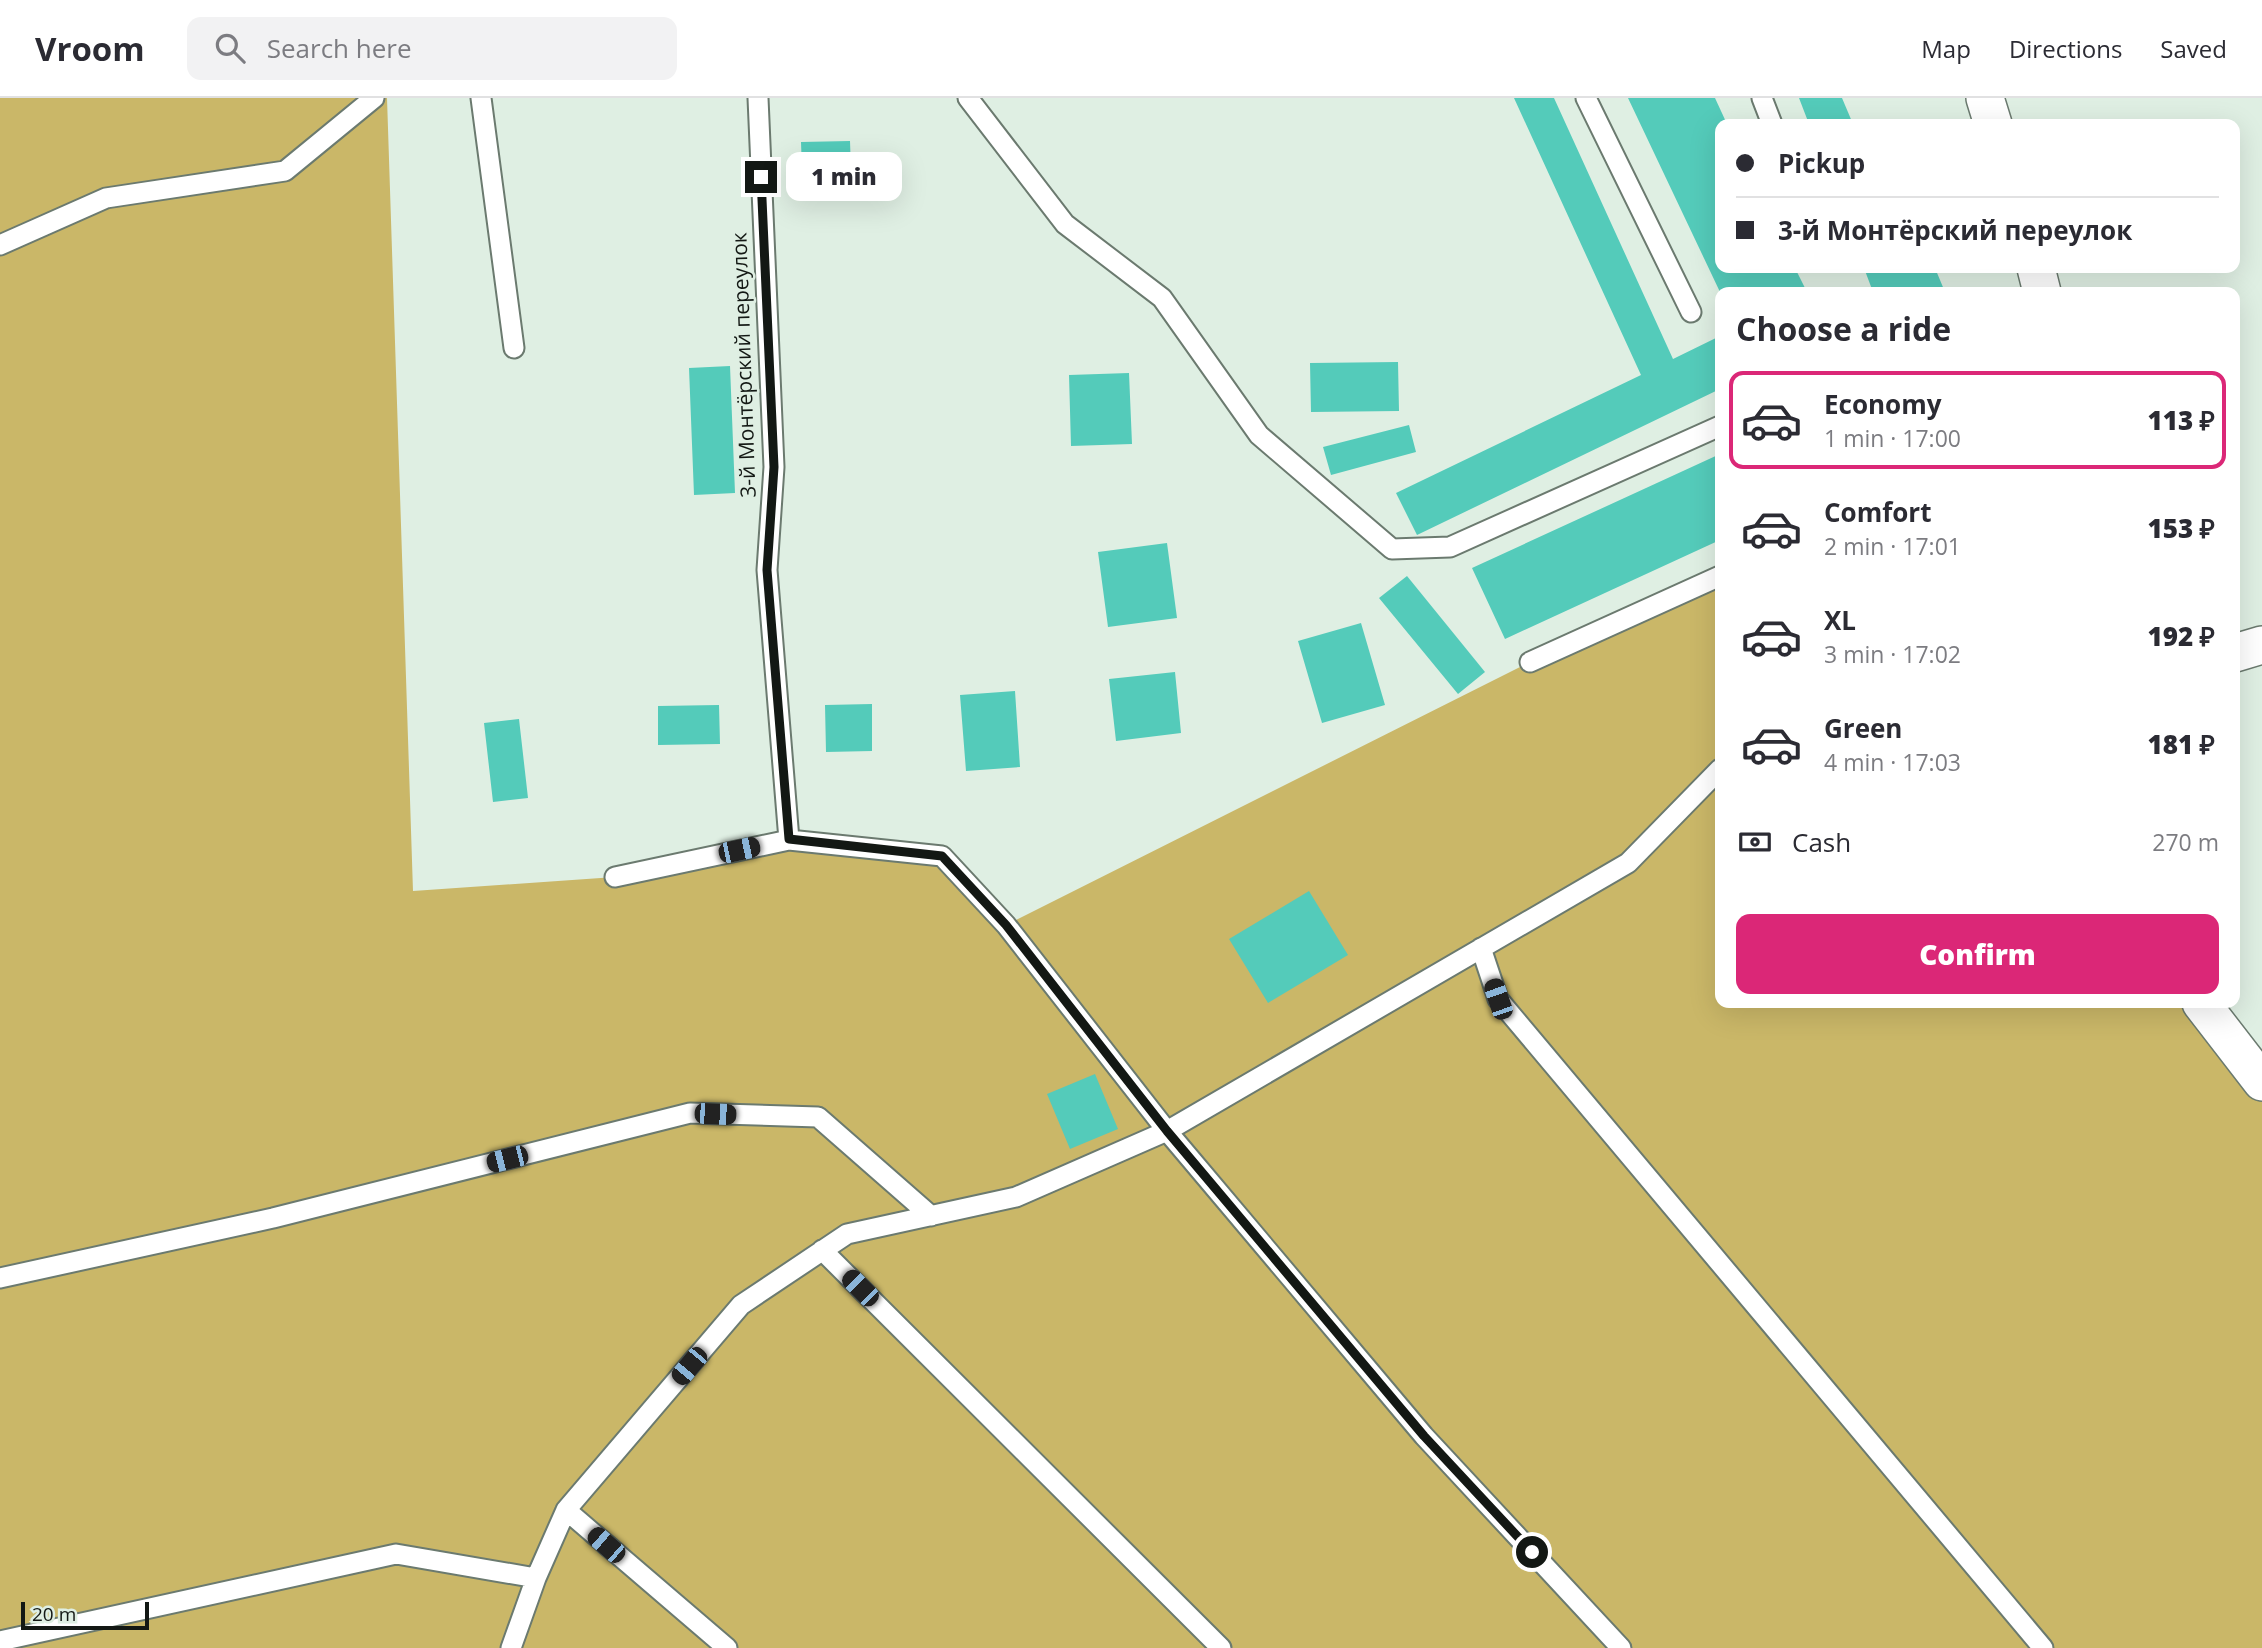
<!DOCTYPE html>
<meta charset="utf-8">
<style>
:root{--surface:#fff;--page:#f2f2f3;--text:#2b2b33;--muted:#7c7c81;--line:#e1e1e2;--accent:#db2777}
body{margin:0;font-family:"Open Sans",sans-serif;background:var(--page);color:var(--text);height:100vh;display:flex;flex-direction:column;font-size:26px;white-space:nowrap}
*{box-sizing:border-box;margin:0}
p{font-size:23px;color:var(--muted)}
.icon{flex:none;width:38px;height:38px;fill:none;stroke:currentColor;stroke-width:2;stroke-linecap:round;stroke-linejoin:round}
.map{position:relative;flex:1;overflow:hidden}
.sheet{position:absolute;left:1715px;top:189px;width:525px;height:721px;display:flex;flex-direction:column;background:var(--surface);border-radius:14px;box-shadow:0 7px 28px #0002}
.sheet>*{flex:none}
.top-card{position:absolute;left:1715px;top:21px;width:525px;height:154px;border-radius:14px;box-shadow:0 7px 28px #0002;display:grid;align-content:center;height:154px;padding:0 21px;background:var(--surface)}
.scale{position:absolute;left:21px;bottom:18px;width:128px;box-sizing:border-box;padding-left:7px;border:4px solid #131814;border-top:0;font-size:19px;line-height:24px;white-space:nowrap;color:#131814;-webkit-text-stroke:5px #dfefe3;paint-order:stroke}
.end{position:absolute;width:32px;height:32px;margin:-16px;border:9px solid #131814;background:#fff;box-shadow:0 0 0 4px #fff}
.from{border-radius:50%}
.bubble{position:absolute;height:49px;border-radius:14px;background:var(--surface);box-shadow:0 7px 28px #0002;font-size:23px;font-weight:800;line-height:49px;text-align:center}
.car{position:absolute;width:21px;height:42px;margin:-21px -10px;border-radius:9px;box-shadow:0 0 5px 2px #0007;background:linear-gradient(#222 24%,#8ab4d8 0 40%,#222 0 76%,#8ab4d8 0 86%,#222 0)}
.top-card b{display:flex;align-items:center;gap:24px;height:66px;font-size:26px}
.top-card b+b{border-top:2px solid var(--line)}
.top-card i{width:18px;height:18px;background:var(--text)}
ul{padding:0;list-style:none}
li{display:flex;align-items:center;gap:21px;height:98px;margin:0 14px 10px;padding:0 7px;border:4px solid transparent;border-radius:14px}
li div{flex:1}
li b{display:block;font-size:26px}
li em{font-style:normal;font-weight:800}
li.on{border-color:var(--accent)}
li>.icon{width:63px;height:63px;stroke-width:1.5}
h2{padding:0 21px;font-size:32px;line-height:84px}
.pay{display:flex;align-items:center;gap:18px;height:77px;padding:0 21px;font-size:26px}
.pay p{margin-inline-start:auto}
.button{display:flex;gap:14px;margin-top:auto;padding:14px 21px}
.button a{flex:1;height:80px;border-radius:14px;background:var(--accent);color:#fff;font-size:28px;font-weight:800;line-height:80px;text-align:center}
header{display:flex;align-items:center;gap:42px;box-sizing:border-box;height:98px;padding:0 35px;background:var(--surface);border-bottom:2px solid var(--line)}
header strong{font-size:33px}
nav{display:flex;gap:38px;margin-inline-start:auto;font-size:24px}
.search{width:490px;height:63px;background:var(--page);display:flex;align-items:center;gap:18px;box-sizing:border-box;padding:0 24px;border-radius:14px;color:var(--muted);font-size:26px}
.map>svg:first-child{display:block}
.green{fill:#cab768}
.building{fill:#54cbba}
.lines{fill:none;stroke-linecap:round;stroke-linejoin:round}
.service-casing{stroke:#6b7a6f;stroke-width:23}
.minor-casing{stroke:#6b7a6f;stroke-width:40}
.service{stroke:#fff;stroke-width:19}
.minor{stroke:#fff;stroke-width:37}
.route{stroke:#131814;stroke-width:9}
.labels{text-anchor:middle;stroke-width:5;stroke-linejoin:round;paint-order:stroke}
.street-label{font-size:21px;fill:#131814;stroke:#dfefe3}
</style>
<header>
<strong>Vroom</strong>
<div class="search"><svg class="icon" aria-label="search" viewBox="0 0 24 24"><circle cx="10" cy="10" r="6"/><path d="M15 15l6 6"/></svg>Search here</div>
<nav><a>Map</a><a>Directions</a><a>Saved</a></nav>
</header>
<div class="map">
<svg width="2262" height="1550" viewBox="0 0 2262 1550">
<rect width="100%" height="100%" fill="#dfefe3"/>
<!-- green -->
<path class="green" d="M0,0H387L413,793L615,779L789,742L942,758L1006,827L1530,564L1720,478V905H2201L2262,984V1550H0Z"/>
<!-- building -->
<path class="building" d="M1514,0H1554L1673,261L1720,238V291L1417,437L1396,395L1641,277Z
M1628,0H1715L1727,26H1720V170H1795L1807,194H1720Z
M1799,0H1842L1853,26H1809Z
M850,43L852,101L803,102L801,44Z
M1864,170H1935L1945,194H1873Z
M1398,264L1399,313L1311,314L1310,265Z
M730,268L735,395L694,397L689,270Z
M1129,275L1132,346L1071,348L1069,277Z
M1409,327L1416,354L1331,377L1323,349Z
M1720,356V442L1505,541L1472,470Z
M1167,445L1177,520L1108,529L1098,454Z
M1407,478L1485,574L1458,596L1379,500Z
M1361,525L1385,607L1322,625L1298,543Z
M1175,574L1181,635L1116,643L1109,581Z
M1015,593L1020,669L966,673L960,597Z
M872,606V653L826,654L825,607Z
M719,607L720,646L658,647V608Z
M519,621L528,700L493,704L484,625Z
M1309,793L1348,857L1268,905L1229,841Z
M1095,976L1118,1031L1070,1051L1047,996Z"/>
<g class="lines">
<!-- service casing -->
<g class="service-casing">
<path id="service" d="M481,0L514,250
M758,0L774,369L767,472L789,742
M968,0L1065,126L1162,200L1259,337L1392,451L1450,449L1720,328
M1586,0L1691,214
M1762,0L1772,26
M0,147L106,100L285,73L374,0
M1530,564L1720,478
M615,779L789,742L942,758L1006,827L1167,1033L1424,1338L1621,1550
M1481,850L1498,901L2043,1550
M822,1152L1221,1550
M0,1180L273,1120L690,1015L818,1019L931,1118
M566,1412L727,1550
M0,1543L396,1456L536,1480
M511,1550L536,1480L566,1412L741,1207L847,1136L1016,1099L1167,1033L1628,765L1720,671"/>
</g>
<!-- minor casing -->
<g class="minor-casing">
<path id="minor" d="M1985,0L1993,26
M2036,170L2042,194
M2235,555L2262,547
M2201,905L2262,984"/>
</g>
<!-- service -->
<use href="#service" class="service"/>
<!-- minor -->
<use href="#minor" class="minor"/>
</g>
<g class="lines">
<!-- route -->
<path class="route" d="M761,79L774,369L767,472L789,741L942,758L1006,827L1167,1033L1424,1338L1532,1454"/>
</g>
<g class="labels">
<!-- street labels -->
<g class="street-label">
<text transform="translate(744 267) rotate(-92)" y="7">3-й Монтёрский переулок</text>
</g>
</g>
</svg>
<div class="scale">20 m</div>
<i class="end from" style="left:1532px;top:1454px"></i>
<i class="end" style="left:761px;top:79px"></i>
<div class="bubble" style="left:786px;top:54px;width:116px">1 min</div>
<i class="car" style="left:739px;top:752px;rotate:78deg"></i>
<i class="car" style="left:1498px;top:901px;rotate:341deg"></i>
<i class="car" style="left:715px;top:1016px;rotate:92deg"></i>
<i class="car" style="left:507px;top:1061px;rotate:256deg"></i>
<i class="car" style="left:860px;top:1190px;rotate:315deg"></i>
<i class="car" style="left:689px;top:1268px;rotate:220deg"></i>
<i class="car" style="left:606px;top:1447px;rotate:311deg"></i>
<div class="top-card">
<b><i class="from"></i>Pickup</b>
<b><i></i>3-й Монтёрский переулок</b>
</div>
<section class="sheet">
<h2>Choose a ride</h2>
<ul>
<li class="on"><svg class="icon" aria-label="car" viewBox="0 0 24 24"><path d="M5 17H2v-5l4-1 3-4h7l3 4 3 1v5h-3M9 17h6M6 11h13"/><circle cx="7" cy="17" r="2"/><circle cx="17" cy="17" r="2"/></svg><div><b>Economy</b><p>1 min · 17:00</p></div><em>113 ₽</em></li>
<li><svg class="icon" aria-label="car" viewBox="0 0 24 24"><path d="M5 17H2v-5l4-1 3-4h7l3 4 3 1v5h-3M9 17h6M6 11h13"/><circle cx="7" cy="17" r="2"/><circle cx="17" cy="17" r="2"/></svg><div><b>Comfort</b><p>2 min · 17:01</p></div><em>153 ₽</em></li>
<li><svg class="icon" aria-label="car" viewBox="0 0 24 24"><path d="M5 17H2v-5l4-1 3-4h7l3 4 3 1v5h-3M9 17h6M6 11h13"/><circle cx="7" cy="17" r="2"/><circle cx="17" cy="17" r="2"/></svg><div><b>XL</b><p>3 min · 17:02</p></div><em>192 ₽</em></li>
<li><svg class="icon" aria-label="car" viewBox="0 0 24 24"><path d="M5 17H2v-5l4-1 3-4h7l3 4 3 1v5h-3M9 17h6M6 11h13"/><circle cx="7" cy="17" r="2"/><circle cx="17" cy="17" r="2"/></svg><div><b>Green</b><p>4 min · 17:03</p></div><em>181 ₽</em></li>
</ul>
<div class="pay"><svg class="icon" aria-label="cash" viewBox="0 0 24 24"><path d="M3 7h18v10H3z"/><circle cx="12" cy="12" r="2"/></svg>Cash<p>270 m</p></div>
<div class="button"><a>Confirm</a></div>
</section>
</div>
